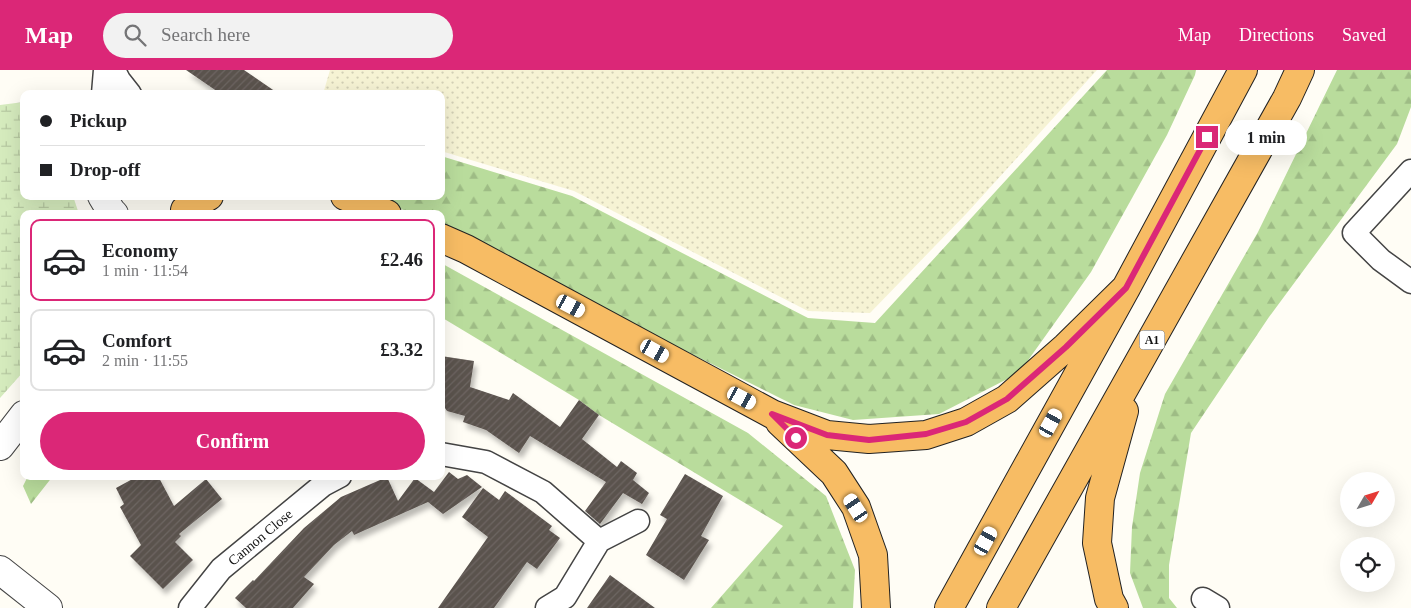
<!DOCTYPE html>
<meta charset="utf-8">
<style>
:root{--surface:#fff;--page:#f2f2f2;--text:#202124;--muted:#757577;--line:#e0e0e0;--accent:#db2777}
body{margin:0;font-family:Georgia,serif;background:var(--page);color:var(--text);height:100vh;display:flex;flex-direction:column;font-size:19px;white-space:nowrap}
*{box-sizing:border-box;margin:0}
p{font-size:16px;color:var(--muted)}
.icon{flex:none;width:28px;height:28px;fill:none;stroke:currentColor;stroke-width:2;stroke-linecap:round;stroke-linejoin:round}
.map{position:relative;flex:1;overflow:hidden}
.side{position:absolute;left:20px;top:140px;width:425px;height:270px;display:flex;flex-direction:column;background:var(--surface);border-radius:10px;box-shadow:0 5px 20px #0002}
.side>*{flex:none}
.banner{position:absolute;left:20px;top:20px;width:425px;height:110px;border-radius:10px;box-shadow:0 5px 20px #0002;display:grid;align-content:center;height:110px;padding:0 20px;background:var(--surface)}
.needle{width:32px;rotate:51deg}
.fabs{position:absolute;left:1340px;top:402px;display:grid;gap:10px}
.fabs a{display:grid;place-items:center;width:55px;height:55px;border-radius:50%;background:var(--surface);box-shadow:0 5px 20px #0002;font-size:25px}
.end{position:absolute;width:22px;height:22px;margin:-11px;border:6px solid #db2777;background:#fff;box-shadow:0 0 0 2px #fff}
.from{border-radius:50%}
.bubble{position:absolute;height:35px;border-radius:18px;background:var(--surface);box-shadow:0 5px 20px #0002;font-size:16px;font-weight:800;line-height:35px;text-align:center}
.car{position:absolute;width:15px;height:30px;margin:-15px -8px;border-radius:6px;box-shadow:0 0 4px 1px #0007;background:linear-gradient(#fff 24%,#345 0 40%,#fff 0 76%,#345 0 86%,#fff 0)}
.banner b{display:flex;align-items:center;gap:18px;height:48px;font-size:19px}
.banner b+b{border-top:1px solid var(--line)}
.banner i{width:12px;height:12px;background:var(--text)}
ul{padding:9px 0 0;list-style:none}
li{display:flex;align-items:center;gap:15px;height:82px;margin:0 10px 8px;padding:0 10px;border:2px solid var(--line);border-radius:10px}
li div{flex:1}
li b{display:block;font-size:19px}
li em{font-style:normal;font-weight:800}
li.current{border-color:var(--accent)}
li>.icon{width:45px;height:45px;stroke-width:1.5}
.action{display:flex;gap:10px;margin-top:auto;padding:10px 20px}
.action a{flex:1;height:58px;border-radius:30px;background:var(--accent);color:#fff;font-size:20px;font-weight:800;line-height:58px;text-align:center}
header{display:flex;align-items:center;gap:30px;box-sizing:border-box;height:70px;padding:0 25px;background:var(--accent);color:#fff}
header strong{font-size:24px}
nav{display:flex;gap:28px;margin-inline-start:auto;font-size:18px}
.search{width:350px;height:45px;background:var(--page);display:flex;align-items:center;gap:12px;box-sizing:border-box;padding:0 18px;border-radius:28px;color:var(--muted);font-size:19px}
.map>svg:first-child{display:block}
.farmland{fill:url(#farmland-dots)}
.forest{fill:url(#forest-firs)}
.wetland{fill:url(#wetland-marsh)}
.building{fill:url(#building-hatch);filter:url(#shadow)}
.lines{fill:none;stroke-linecap:round;stroke-linejoin:round}
.minor-casing{stroke:#444;stroke-width:25}
.tertiary-casing{stroke:#444;stroke-width:30}
.trunk-casing{stroke:#222;stroke-width:30}
.minor{stroke:#fff;stroke-width:22}
.tertiary{stroke:#fff;stroke-width:28}
.trunk{stroke:#f7bc64;stroke-width:28}
.route{stroke:#db2777;stroke-width:6}
.labels{text-anchor:middle;stroke-width:5;stroke-linejoin:round;paint-order:stroke}
.shield{fill:#fff;stroke:#585858;stroke-width:1}
.shield-label{font-size:12px;font-weight:bold;fill:#111}
.street-label{font-size:14px;fill:#111;stroke:#fff}
</style>
<header>
<strong>Map</strong>
<div class="search"><svg class="icon" aria-label="search" viewBox="0 0 24 24"><circle cx="10" cy="10" r="6"/><path d="M15 15l6 6"/></svg>Search here</div>
<nav><a>Map</a><a>Directions</a><a>Saved</a></nav>
</header>
<div class="map">
<svg width="1411" height="538" viewBox="0 0 1411 538">
<defs>
<pattern id="farmland-dots" width="8" height="8" patternUnits="userSpaceOnUse" patternTransform="scale(1.25)"><rect width="8" height="8" fill="#f6f3d4"/><path d="M2 2h.1M6 6h.1" fill="none" stroke="#d2cfb5" stroke-width="1.8" stroke-linecap="round"/></pattern>
<pattern id="forest-firs" width="22" height="20" patternUnits="userSpaceOnUse" patternTransform="scale(1.25)"><rect width="22" height="20" fill="#b9dc9c"/><path d="M5 1l3.5 6h-7zM16 11l3.5 6h-7z" fill="#9ebc85"/></pattern>
<pattern id="wetland-marsh" width="20" height="14" patternUnits="userSpaceOnUse" patternTransform="scale(1.25)"><rect width="20" height="14" fill="#d5ebbd"/><path d="M1 5h8M5 5V1M11 12h8M15 12V8" fill="none" stroke="#b6c8a1"/></pattern>
<pattern id="building-hatch" width="6" height="6" patternUnits="userSpaceOnUse" patternTransform="scale(1.25)"><rect width="6" height="6" fill="#5a524d"/><path d="M-1 1l2-2M0 6l6-6M5 7l2-2" fill="none" stroke="#6d6662"/></pattern>
<filter id="shadow"><feDropShadow dx="3" dy="5.5" stdDeviation="2.5" flood-color="#0004"/></filter>
</defs>
<rect width="100%" height="100%" fill="#fffdf5"/>
<!-- farmland -->
<path class="farmland" d="M330,0H1097L966,144L870,243L808,241L574,121L441,81V24H323Z"/>
<!-- forest -->
<path class="forest" d="M1107,0H1196L1195,5L1167,65L1091,202L1019,303L939,344L853,350L794,335L441,159V144H411L376,126H441V86L572,126L808,248L875,253Z
M1337,0H1411V37L1397,74L1269,247L1191,363L1169,495V528L1177,538H1143L1130,503L1132,457L1140,403L1165,324L1258,162Z
M441,193L748,363L826,426L855,500L853,538H711L783,456L599,345L579,330L441,247Z
M28,406H53L31,434L23,416Z"/>
<!-- wetland -->
<path class="wetland" d="M24,32V126H73L79,144H24V301L0,328V35Z"/>
<!-- building -->
<path class="building" d="M186,0H244L279,24H221Z
M441,286L474,291L470,317L509,330L513,323L560,357L579,330L599,345L582,369L617,397L621,391L637,403L633,410L649,423L642,434L623,423L600,454L585,441L606,412L530,366L519,383L486,360L463,352L465,346L447,341L441,332Z
M449,402L458,409L467,405L482,417L443,444L428,432L354,465L352,461L334,475L304,507L314,514L293,538H246L235,528L253,510L254,511L304,458L341,427L387,407L398,431L415,408L434,422Z
M685,404L723,426L701,466L709,470L684,510L646,485L667,449L660,445Z
M138,406H158L174,436L206,409L222,429L179,464L181,466L175,472L193,490L163,519L130,486L141,475L120,437L124,434L116,418Z
M483,418L499,430L505,421L552,456L549,460L560,468L537,499L527,492L494,538H438L488,467L462,447Z
M610,505L655,538H587Z"/>
<g class="lines">
<!-- minor casing -->
<g class="minor-casing">
<path id="minor" d="M114,0L119,10L130,24
M103,24L105,0
M1411,101L1354,163L1381,190L1411,212
M441,384L486,392L543,422L599,471L638,451
M1203,529L1218,538
M190,538L221,499L323,415L340,406
M547,538L565,527L599,471"/>
</g>
<!-- tertiary casing -->
<g class="tertiary-casing">
<path id="tertiary" d="M102,126L111,141L114,144
M0,376L24,345
M0,500L48,538"/>
</g>
<!-- trunk casing -->
<g class="trunk-casing">
<path id="trunk" d="M345,126L387,144
M185,140L209,126
M441,168L466,179L772,344L827,365L869,369L926,365L966,352L1007,329L1066,277L1126,218
M780,352L834,403L856,437L873,485L876,538
M949,538L1126,218L1243,0
M1001,538L1287,28L1300,0
M1114,538L1109,529L1097,473L1100,428L1124,341"/>
</g>
<!-- minor -->
<use href="#minor" class="minor"/>
<!-- tertiary -->
<use href="#tertiary" class="tertiary"/>
<!-- trunk -->
<use href="#trunk" class="trunk"/>
</g>
<g class="lines">
<!-- route -->
<path class="route" d="M796,368L772,344L827,365L869,370L926,364L966,352L1007,329L1066,277L1126,218L1207,67"/>
</g>
<g class="labels">
<!-- shield labels -->
<rect class="shield" x="1139.5" y="260.5" width="25" height="19" rx="4"/>
<g class="shield-label">
<text x="1152" y="274">A1</text>
</g>
<!-- street labels -->
<g class="street-label">
<text transform="translate(260 467) rotate(-40)" y="5">Cannon Close</text>
</g>
</g>
</svg>
<div class="fabs">
<a><svg class="needle" viewBox="-14 -14 28 28"><path d="M0-13l5 13h-10z" fill="#e53935"/><path d="M0 13l5-13h-10z" fill="#757577"/></svg></a>
<a><svg class="icon" aria-label="locate" viewBox="0 0 24 24"><circle cx="12" cy="12" r="6"/><path d="M12 2v4M12 18v4M2 12h4M18 12h4"/></svg></a>
</div>
<i class="end from" style="left:796px;top:368px"></i>
<i class="end" style="left:1207px;top:67px"></i>
<div class="bubble" style="left:1225px;top:50px;width:82px">1 min</div>
<i class="car" style="left:571px;top:236px;rotate:118deg"></i>
<i class="car" style="left:655px;top:281px;rotate:119deg"></i>
<i class="car" style="left:742px;top:328px;rotate:118deg"></i>
<i class="car" style="left:1051px;top:353px;rotate:29deg"></i>
<i class="car" style="left:856px;top:438px;rotate:327deg"></i>
<i class="car" style="left:986px;top:471px;rotate:29deg"></i>
<div class="banner">
<b><i class="from"></i>Pickup</b>
<b><i></i>Drop-off</b>
</div>
<section class="side">
<ul>
<li class="current"><svg class="icon" aria-label="car" viewBox="0 0 24 24"><path d="M5 17H2v-5l4-1 3-4h7l3 4 3 1v5h-3M9 17h6M6 11h13"/><circle cx="7" cy="17" r="2"/><circle cx="17" cy="17" r="2"/></svg><div><b>Economy</b><p>1 min · 11:54</p></div><em>£2.46</em></li>
<li><svg class="icon" aria-label="car" viewBox="0 0 24 24"><path d="M5 17H2v-5l4-1 3-4h7l3 4 3 1v5h-3M9 17h6M6 11h13"/><circle cx="7" cy="17" r="2"/><circle cx="17" cy="17" r="2"/></svg><div><b>Comfort</b><p>2 min · 11:55</p></div><em>£3.32</em></li>
</ul>
<div class="action"><a>Confirm</a></div>
</section>
</div>
